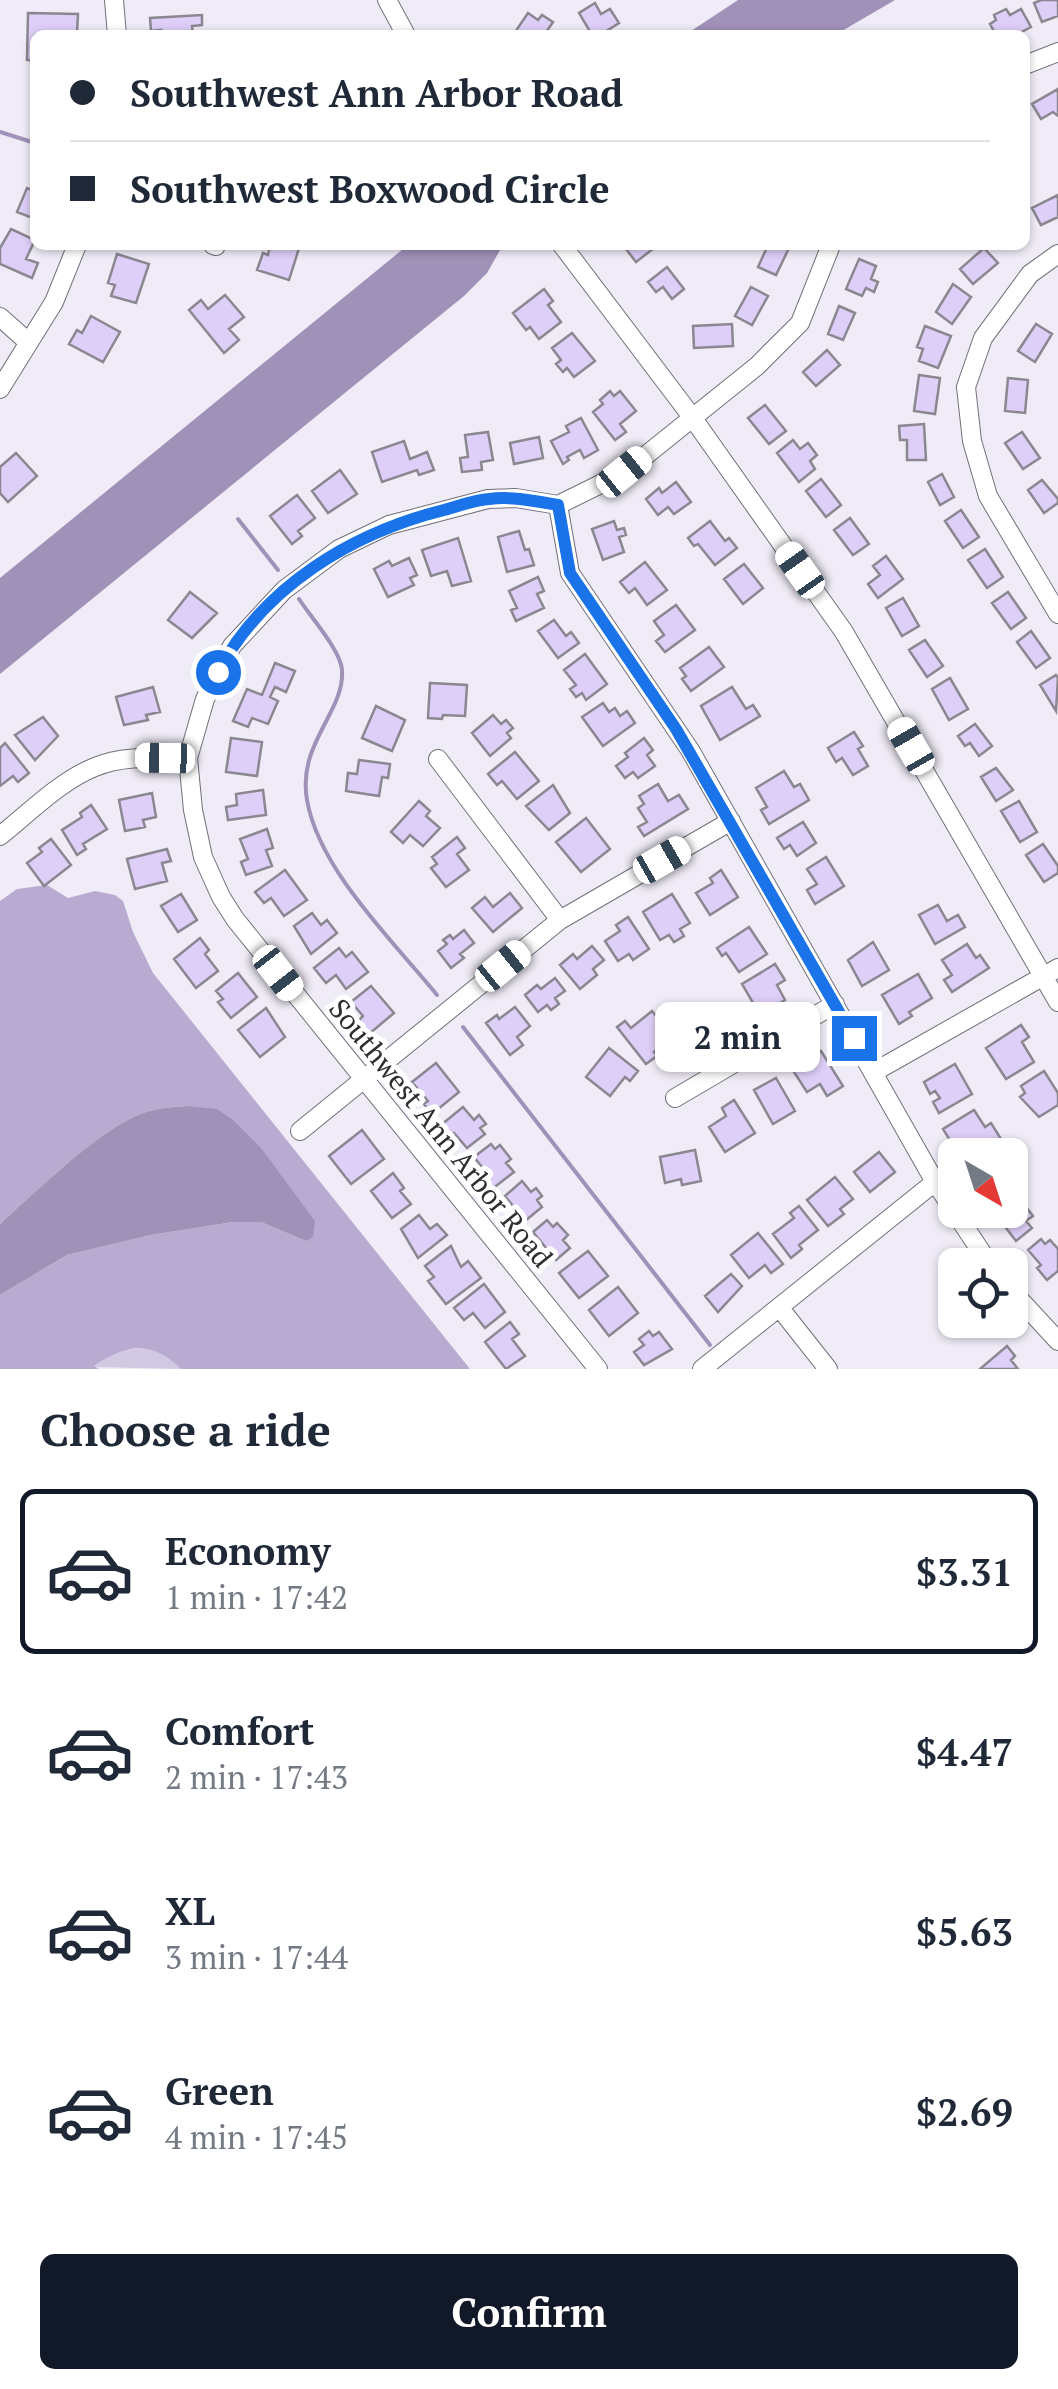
<!DOCTYPE html>
<meta charset="utf-8">
<style>
:root{--surface:#fff;--page:#f2f2f3;--text:#1f2937;--muted:#747a83;--line:#e0e1e3;--accent:#111827}
body{margin:0;font-family:"PT Serif",serif;background:var(--page);color:var(--text);height:100vh;display:flex;flex-direction:column;font-size:38px;white-space:nowrap}
*{box-sizing:border-box;margin:0}
p{font-size:32px;color:var(--muted)}
.icon{flex:none;width:55px;height:55px;fill:none;stroke:currentColor;stroke-width:2;stroke-linecap:round;stroke-linejoin:round}
.map{position:relative;height:1369px;overflow:hidden}
.drawer{display:flex;flex-direction:column;background:var(--surface);flex:1}
.drawer>*{flex:none}
.hud{position:absolute;left:30px;top:30px;width:1000px;height:220px;border-radius:15px;box-shadow:0 2px 8px #0004;display:grid;align-content:center;height:220px;padding:0 40px;background:var(--surface)}
.needle{width:65px;rotate:141deg}
.controls{position:absolute;left:938px;top:1138px;display:grid;gap:20px}
.controls a{display:grid;place-items:center;width:90px;height:90px;border-radius:15px;background:var(--surface);box-shadow:0 2px 8px #0004;font-size:50px}
.end{position:absolute;width:45px;height:45px;margin:-22px;border:12px solid #1a73e8;background:#fff;box-shadow:0 0 0 5px #fff}
.from{border-radius:50%}
.bubble{position:absolute;height:70px;border-radius:15px;background:var(--surface);box-shadow:0 2px 8px #0004;font-size:32px;font-weight:800;line-height:70px;text-align:center}
.car{position:absolute;width:30px;height:60px;margin:-30px -15px;border-radius:12px;box-shadow:0 0 8px 2px #0007;background:linear-gradient(#fff 24%,#345 0 40%,#fff 0 76%,#345 0 86%,#fff 0)}
.hud b{display:flex;align-items:center;gap:35px;height:95px;font-size:38px}
.hud b+b{border-top:2px solid var(--line)}
.hud i{width:25px;height:25px;background:var(--text)}
ul{padding:0;list-style:none}
li{display:flex;align-items:center;gap:30px;height:165px;margin:0 20px 15px;padding:0 20px;border:5px solid transparent;border-radius:15px}
li div{flex:1}
li b{display:block;font-size:38px}
li em{font-style:normal;font-weight:800}
li.on{border-color:var(--accent)}
li>.icon{width:90px;height:90px;stroke-width:1.5}
h2{padding:0 40px;font-size:45px;line-height:120px}
.action{display:flex;gap:20px;margin-top:auto;padding:20px 40px}
.action a{flex:1;height:115px;border-radius:15px;background:var(--accent);color:#fff;font-size:40px;font-weight:800;line-height:115px;text-align:center}
.map>svg:first-child{display:block}
.green{fill:#d1c8e1}
.forest{fill:#b9aad2}
.water{fill:#a091b8}
.lines{fill:none;stroke-linecap:round;stroke-linejoin:round}
.stream{stroke:#a091b8;stroke-width:4}
.building{fill:#decff8;stroke:#8b8791;stroke-width:2.5}
.minor-casing{stroke:#736f79;stroke-width:20}
.minor{stroke:#fff;stroke-width:18}
.route{stroke:#1a73e8;stroke-width:12}
.labels{text-anchor:middle;stroke-width:10;stroke-linejoin:round;paint-order:stroke}
.street-label{font-size:28px;fill:#2f2e32;stroke:#fff}
</style>
<div class="map">
<svg width="1058" height="1369" viewBox="0 0 1058 1369">
<rect width="100%" height="100%" fill="#f0ecf7"/>
<!-- green -->
<path class="green" d="M151,1348L170,1357L181,1369L93,1367L118,1350Z"/>
<!-- forest -->
<path class="forest" d="M47,885L68,898L95,891L115,895L123,901L133,932L153,973L470,1369H181C152,1340 126,1344 94,1366L99,1369H0V1295L67,1255L151,1235L233,1222H261L306,1241L186,1106C173,1107 159,1108 146,1112C102,1126 36,1192 0,1224V901L17,889Z"/>
<!-- water -->
<path class="water" d="M738,0H895L835,35H685Z
M408,245H503L487,273L464,296L0,674V578Z
M186,1106L217,1109L233,1120L261,1148L315,1221L313,1237L306,1241L261,1222H233L151,1235L67,1255L0,1295V1224C36,1192 102,1126 146,1112C159,1108 173,1107 186,1106Z"/>
<g class="lines">
<!-- stream -->
<path class="stream" d="M0,132L35,143
M238,519L278,570
M299,599C310,616 341,651 342,670C345,712 297,743 307,800C319,870 394,942 437,995
M463,1027L710,1345"/>
</g>
<!-- building -->
<path class="building" d="M1041,0H1058V16L1042,22L1034,3Z
M595,3L601,14L610,9L619,23L600,35H592L579,13Z
M1006,9L1010,15L1021,9L1031,27L1016,35H996L990,24L996,20L994,15Z
M28,13L78,14L77,34L35,35V61L27,60Z
M528,13L538,20L542,15L553,22L544,35H520L515,32Z
M202,15V25L192,26L193,35H161V30L151,31L150,18Z
M1058,89V116L1053,112L1041,119L1032,104Z
M35,182V219L17,212L27,188L32,190Z
M1058,195V217L1041,225L1032,208Z
M11,229L35,240L26,259L38,263L32,278L0,264V248Z
M270,245H300L289,280L257,270L263,253L268,255Z
M631,245H658L636,262L626,249Z
M768,245L790,246L776,275L758,267Z
M984,248L998,263L973,284L960,269Z
M117,254L149,264L136,303L111,296L115,285L108,283Z
M859,259L876,266L871,279L878,282L874,292L866,288L862,296L846,289Z
M667,267L684,289L672,299L663,287L656,292L648,282Z
M953,284L971,297L952,324L936,312Z
M751,287L768,296L752,325L735,316Z
M544,289L553,301L548,305L561,322L539,339L530,327L526,330L513,313Z
M225,295L244,317L229,329L239,340L224,353L189,310L201,300L208,309Z
M839,306L855,313L843,340L828,334Z
M91,316L120,332L103,362L69,344L77,330L82,333Z
M732,324L733,346L694,348L693,326Z
M1036,324L1052,334L1035,362L1018,351Z
M925,326L951,336L938,368L919,361L923,349L917,347Z
M572,333L595,361L574,377L567,368L563,372L556,364L561,360L552,348Z
M827,350L840,365L816,386L803,372Z
M919,375L940,378L935,414L914,411Z
M1008,378L1028,380L1025,413L1005,411Z
M610,391L614,396L620,391L636,411L620,424L626,432L615,440L593,412L603,404L600,400Z
M765,405L786,431L769,444L748,418Z
M581,418L598,450L584,458L580,450L567,457L569,460L563,464L551,441L569,432L566,426Z
M924,424L926,460H907V440H900L899,426Z
M488,432L493,460L481,462L482,470L462,472L460,458L468,457L465,435Z
M1022,432L1040,458L1023,469L1005,443Z
M539,437L543,458L514,464L510,443Z
M793,440L800,449L808,443L817,455L810,461L815,469L799,482L777,453Z
M404,441L410,459L427,452L434,470L419,475L417,470L382,482L372,452Z
M16,453L37,476L8,502L0,493V467Z
M340,470L357,494L328,513L312,491Z
M942,474L954,497L940,505L928,482Z
M821,479L841,505L826,517L806,491Z
M1042,480L1058,499V503L1044,513L1028,490Z
M676,482L691,502L674,514L668,507L658,515L646,499L659,488L662,493Z
M297,495L315,518L298,531L302,536L292,544L270,516Z
M961,510L979,537L963,548L945,521Z
M850,518L869,544L853,555L834,530Z
M614,521L617,530L624,528L626,535L619,537L624,552L603,560L592,529Z
M710,521L725,541L729,538L737,548L715,565L698,544L694,546L688,538Z
M519,531L525,550L529,549L534,565L507,572L498,537Z
M458,538L471,581L452,586L447,571L431,576L422,550Z
M985,549L1003,577L987,588L968,560Z
M886,556L903,579L878,598L868,584L880,575L873,566Z
M409,558L417,575L410,578L414,585L388,597L374,569L389,561L392,566Z
M645,562L667,590L647,605L635,588L629,593L620,582Z
M744,564L763,588L743,604L724,579Z
M538,577L544,591L537,594L544,608L516,621L511,610L517,608L509,591Z
M190,592L217,613L192,638L168,620Z
M1008,592L1026,618L1011,629L992,603Z
M903,598L919,626L902,636L886,608Z
M676,605L695,630L665,652L656,641L664,635L654,621Z
M554,620L566,636L571,632L579,643L558,658L538,631Z
M1031,631L1050,658L1036,668L1017,642Z
M925,640L943,666L927,677L909,650Z
M709,647L724,667L691,691L682,679L686,676L680,668Z
M585,654L607,684L586,700L582,693L576,697L570,689L576,685L564,670Z
M275,663L295,671L286,692L275,687L270,697L278,701L268,724L252,718L248,727L233,721L247,689L262,695Z
M1056,675L1058,678L1056,711L1040,685Z
M950,678L968,709L949,720L932,689Z
M430,683L467,685L465,716L443,715L442,719L428,718Z
M153,687L160,712L146,715L148,720L124,725L116,697Z
M732,687L746,709L753,705L760,716L720,740L701,706Z
M603,703L609,712L615,708L620,716L627,711L635,723L603,746L582,717Z
M376,706L405,720L392,751L362,738Z
M493,715L501,724L506,720L513,728L507,733L511,738L490,756L472,733Z
M43,717L58,736L35,760L15,735Z
M975,724L992,746L979,756L970,743L965,746L958,736Z
M854,732L863,746L858,749L868,766L853,775L842,758L836,762L828,748Z
M231,738L262,742L257,776L226,772Z
M644,738L653,750L647,755L655,766L638,778L633,772L625,778L616,766L628,757L625,753Z
M5,743L29,773L18,782L13,776L0,786V748Z
M515,752L539,781L517,799L502,781L497,785L488,774Z
M359,760L390,764L388,778L382,777L379,796L346,791L348,773L357,774Z
M996,768L1013,790L996,801L981,777Z
M784,771L794,787L800,784L809,800L769,824L761,810L767,807L756,788Z
M658,784L668,801L679,795L688,809L644,836L638,827L647,822L638,808L644,804L639,796Z
M553,785L570,813L549,830L526,806Z
M263,790L266,815L228,820L226,807L237,805L236,794Z
M152,793L156,817L143,820L145,827L125,831L119,800Z
M419,801L430,811L426,816L440,828L423,846L410,835L403,843L391,832Z
M1019,801L1037,832L1020,842L1001,811Z
M91,805L107,829L83,844L86,849L77,855L62,830L82,817L80,813Z
M586,818L610,849L581,872L556,842Z
M803,822L816,843L797,856L790,845L784,849L777,838Z
M267,829L273,848L266,850L272,866L246,875L241,862L248,859L240,839Z
M457,837L465,848L457,854L469,870L446,887L431,868L437,864L432,857Z
M51,839L71,865L44,886L27,863L42,852L39,848Z
M1043,844L1058,866V873L1044,882L1026,855Z
M167,849L171,861L162,863L167,881L135,889L127,859Z
M826,857L844,886L815,904L807,890L817,884L807,869Z
M285,870L307,900L284,916L271,898L264,903L255,892Z
M721,870L738,897L710,915L696,893L713,883L710,878Z
M510,893L522,908L493,932L472,908L485,897L493,907Z
M181,894L197,920L178,932L161,906Z
M672,894L690,923L680,929L684,936L674,942L669,935L660,940L643,912Z
M938,905L947,921L958,915L965,927L935,944L919,915Z
M312,913L321,925L327,920L337,933L311,954L294,926Z
M628,917L649,949L633,960L629,954L618,961L605,941L620,931L616,925Z
M749,927L767,954L739,972L726,953L722,956L717,948Z
M464,930L474,943L460,954L464,958L451,968L438,951L447,944L443,940L450,935L453,939Z
M200,938L209,950L205,954L218,971L196,988L174,959Z
M873,942L889,970L862,986L848,960Z
M967,944L976,958L980,955L989,968L952,992L944,980L952,975L942,960Z
M592,946L604,960L593,969L597,975L580,989L560,965L573,954L577,959Z
M339,948L346,957L352,952L368,972L346,989L336,975L326,983L314,968Z
M775,964L785,980L777,985L785,1000L760,1015L742,984Z
M238,973L257,997L231,1018L218,1002L223,999L216,991Z
M918,974L932,998L909,1012L912,1016L899,1024L882,995Z
M555,978L565,991L555,998L559,1004L551,1010L547,1005L538,1012L525,995L537,985L541,989Z
M371,986L394,1013L369,1034L358,1021L363,1016L351,1002Z
M515,1007L530,1026L517,1037L523,1045L510,1055L486,1023L497,1015L499,1019Z
M717,1007L725,1022L709,1031L713,1037L697,1047L682,1020L702,1008L706,1014Z
M266,1008L285,1037L260,1057L238,1030Z
M652,1011L676,1041L669,1047L665,1042L654,1052L657,1056L646,1064L617,1027L625,1021L631,1028Z
M1021,1025L1029,1037L1022,1042L1034,1062L1006,1079L986,1048Z
M609,1048L638,1071L630,1081L625,1077L610,1096L586,1077Z
M821,1051L843,1086L827,1096L820,1084L807,1092L794,1072Z
M436,1063L459,1092L432,1114L424,1104L428,1101L412,1082Z
M955,1064L972,1094L939,1113L933,1102L940,1098L935,1091L930,1094L924,1082Z
M1044,1071L1058,1093V1105L1039,1117L1020,1097L1025,1093L1021,1086Z
M776,1078L795,1111L773,1124L754,1090Z
M734,1100L755,1133L725,1152L709,1127L726,1116L722,1108Z
M463,1107L474,1120L479,1115L486,1124L480,1128L485,1134L467,1148L454,1133L450,1136L441,1125Z
M974,1110L985,1127L991,1123L1001,1139L974,1155H959L943,1129Z
M362,1130L384,1159L351,1184L329,1156Z
M491,1144L495,1149L500,1145L511,1159L506,1163L514,1172L492,1189L481,1176L486,1172L474,1157Z
M695,1150L701,1181L682,1185L681,1179L665,1183L660,1157Z
M879,1152L895,1172L870,1192L854,1172Z
M393,1173L404,1188L400,1191L411,1204L392,1218L371,1191Z
M835,1177L853,1199L840,1209L844,1214L828,1226L807,1200Z
M522,1181L531,1192L536,1188L542,1196L537,1200L542,1207L525,1221L505,1196Z
M1012,1201L1020,1211L1026,1207L1033,1216L1026,1221L1032,1228L1016,1241L1006,1228L1010,1225L999,1211L1010,1210Z
M799,1206L818,1230L799,1245L802,1249L791,1258L773,1234L794,1218L790,1213Z
M419,1215L430,1229L437,1224L447,1235L418,1258L401,1229Z
M547,1220L553,1227L557,1223L568,1235L563,1240L570,1248L556,1260L533,1232Z
M758,1233L783,1264L771,1273L765,1265L749,1278L731,1255Z
M1041,1239L1045,1244L1050,1240L1058,1249V1271L1047,1280L1037,1268L1041,1265L1028,1250Z
M451,1246L461,1267L468,1261L481,1278L446,1304L428,1281L434,1277L425,1266Z
M588,1251L608,1276L579,1298L559,1273Z
M731,1274L742,1286L718,1312L705,1296Z
M484,1284L505,1312L485,1328L473,1313L464,1320L454,1308Z
M618,1287L638,1313L609,1336L589,1310Z
M510,1322L519,1334L512,1339L525,1356L506,1369L485,1342Z
M649,1331L653,1336L659,1332L672,1349L644,1365L634,1352L644,1345L639,1339Z
M1007,1346L1015,1356L1011,1360L1018,1369H980Z"/>
<g class="lines">
<!-- minor casing -->
<g class="minor-casing">
<path id="minor" d="M114,0L117,35
M387,0L406,35
M1025,65L1058,52
M213,245L216,246
M562,245L692,417L844,632L1058,1002
M1058,254L1030,274L983,338L966,387L972,441L988,496L1058,614
M0,317L27,341
M0,389L54,302L77,245
M558,505L570,573L690,750L935,1182L990,1265
M438,759L560,920
M0,836C29,813 60,781 95,767C123,755 158,758 188,758
M874,1072L1058,968
M675,1098L835,1004
M300,1131L560,920L731,821
M1010,1289L1058,1341
M779,1307L828,1369
M598,1369L235,919L221,897L203,857L193,810L188,758L205,699L232,646L284,590L339,549L389,525L488,499L516,498L558,505L625,472L757,366L800,323L831,245
M702,1369L935,1182"/>
</g>
<!-- minor -->
<use href="#minor" class="minor"/>
</g>
<g class="lines">
<!-- route -->
<path class="route" d="M218,672C264,586 352,533 444,510C459,506 474,500 489,499C512,496 535,501 558,505L570,573L676,729L854,1038"/>
</g>
<g class="labels">
<!-- street labels -->
<g class="street-label">
<text transform="translate(441 1133) rotate(51)" y="10">Southwest Ann Arbor Road</text>
</g>
</g>
</svg>
<div class="controls">
<a><svg class="needle" viewBox="-14 -14 28 28"><path d="M0-13l5 13h-10z" fill="#e53935"/><path d="M0 13l5-13h-10z" fill="#747a83"/></svg></a>
<a><svg class="icon" aria-label="locate" viewBox="0 0 24 24"><circle cx="12" cy="12" r="6"/><path d="M12 2v4M12 18v4M2 12h4M18 12h4"/></svg></a>
</div>
<i class="end from" style="left:218px;top:672px"></i>
<i class="end" style="left:854px;top:1038px"></i>
<div class="bubble" style="left:655px;top:1002px;width:165px">2 min</div>
<i class="car" style="left:624px;top:472px;rotate:51deg"></i>
<i class="car" style="left:800px;top:570px;rotate:325deg"></i>
<i class="car" style="left:911px;top:746px;rotate:330deg"></i>
<i class="car" style="left:165px;top:758px;rotate:271deg"></i>
<i class="car" style="left:662px;top:860px;rotate:60deg"></i>
<i class="car" style="left:503px;top:966px;rotate:51deg"></i>
<i class="car" style="left:278px;top:973px;rotate:142deg"></i>
<div class="hud">
<b><i class="from"></i>Southwest Ann Arbor Road</b>
<b><i></i>Southwest Boxwood Circle</b>
</div>
</div>
<section class="drawer">
<h2>Choose a ride</h2>
<ul>
<li class="on"><svg class="icon" aria-label="car" viewBox="0 0 24 24"><path d="M5 17H2v-5l4-1 3-4h7l3 4 3 1v5h-3M9 17h6M6 11h13"/><circle cx="7" cy="17" r="2"/><circle cx="17" cy="17" r="2"/></svg><div><b>Economy</b><p>1 min · 17:42</p></div><em>$3.31</em></li>
<li><svg class="icon" aria-label="car" viewBox="0 0 24 24"><path d="M5 17H2v-5l4-1 3-4h7l3 4 3 1v5h-3M9 17h6M6 11h13"/><circle cx="7" cy="17" r="2"/><circle cx="17" cy="17" r="2"/></svg><div><b>Comfort</b><p>2 min · 17:43</p></div><em>$4.47</em></li>
<li><svg class="icon" aria-label="car" viewBox="0 0 24 24"><path d="M5 17H2v-5l4-1 3-4h7l3 4 3 1v5h-3M9 17h6M6 11h13"/><circle cx="7" cy="17" r="2"/><circle cx="17" cy="17" r="2"/></svg><div><b>XL</b><p>3 min · 17:44</p></div><em>$5.63</em></li>
<li><svg class="icon" aria-label="car" viewBox="0 0 24 24"><path d="M5 17H2v-5l4-1 3-4h7l3 4 3 1v5h-3M9 17h6M6 11h13"/><circle cx="7" cy="17" r="2"/><circle cx="17" cy="17" r="2"/></svg><div><b>Green</b><p>4 min · 17:45</p></div><em>$2.69</em></li>
</ul>
<div class="action"><a>Confirm</a></div>
</section>
